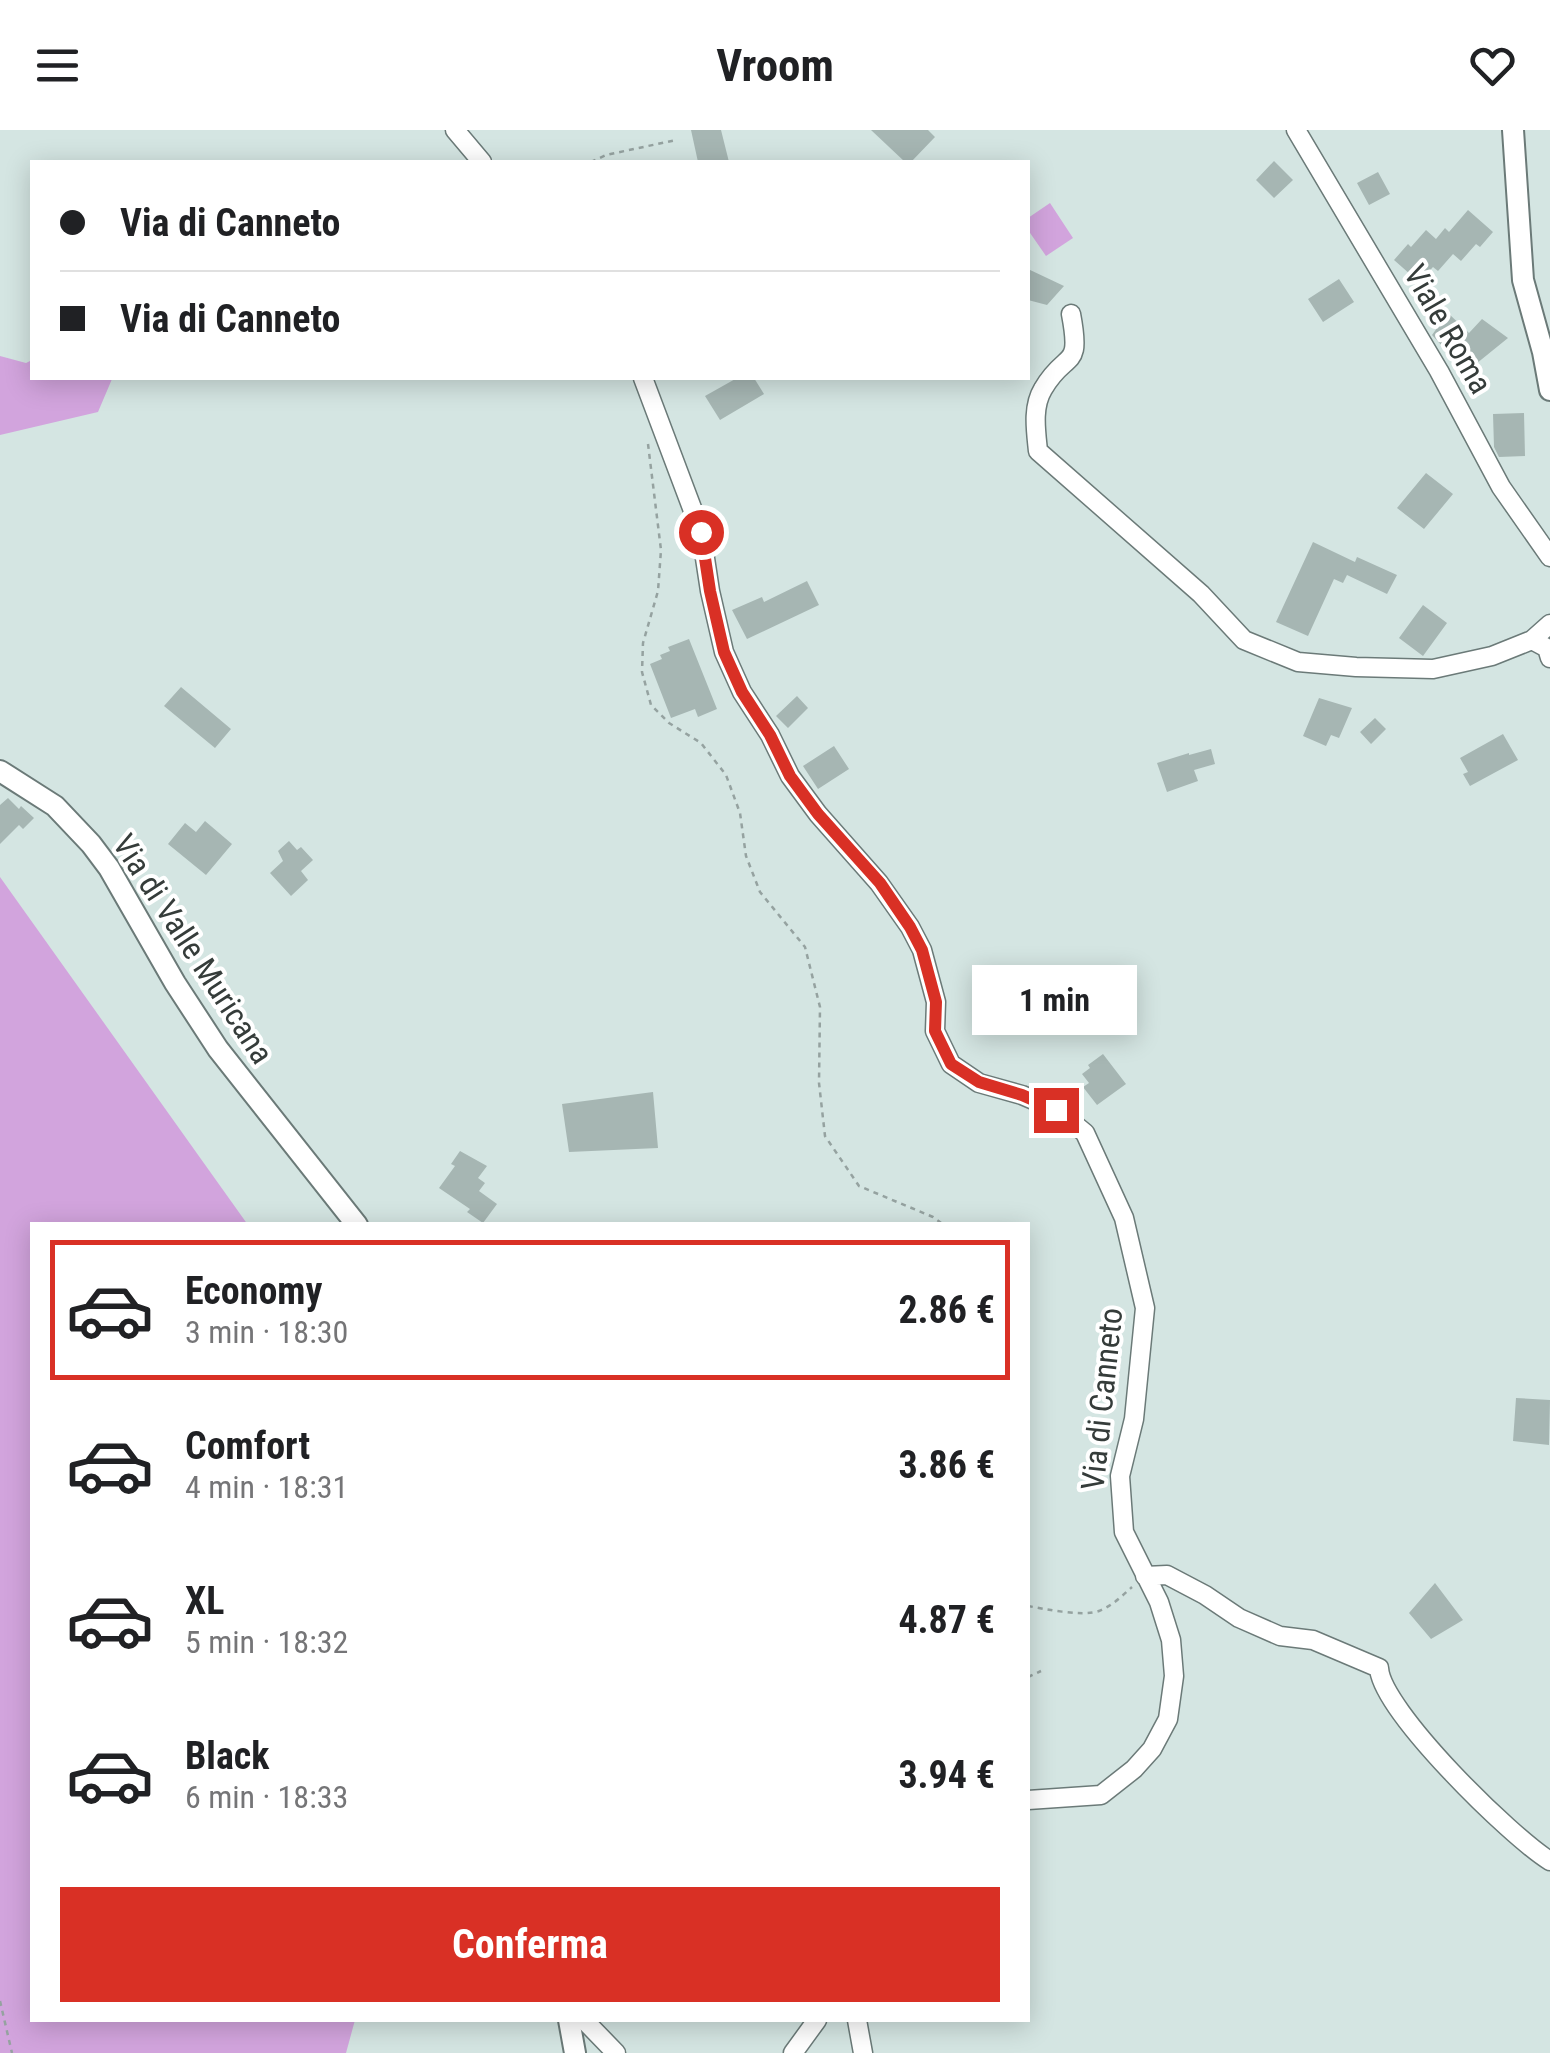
<!DOCTYPE html>
<html lang="it">
<meta charset="utf-8">
<style>
:root{--surface:#fff;--page:#f2f2f2;--text:#202124;--muted:#757577;--line:#e0e0e0;--accent:#d93025}
body{margin:0;font-family:"Roboto Condensed",sans-serif;background:var(--page);color:var(--text);height:100vh;display:flex;flex-direction:column;font-size:38px;white-space:nowrap}
*{box-sizing:border-box;margin:0}
p{font-size:32px;color:var(--muted)}
.icon{flex:none;width:55px;height:55px;fill:none;stroke:currentColor;stroke-width:2;stroke-linecap:round;stroke-linejoin:round}
.map{position:relative;flex:1;overflow:hidden}
.details{position:absolute;left:30px;top:1092px;width:1000px;height:800px;display:flex;flex-direction:column;background:var(--surface);border-radius:0px;box-shadow:0 5px 25px #0003}
.details>*{flex:none}
.top-card{position:absolute;left:30px;top:30px;width:1000px;height:220px;border-radius:0px;box-shadow:0 5px 25px #0003;display:grid;align-content:center;height:220px;padding:0 30px;background:var(--surface)}
.end{position:absolute;width:45px;height:45px;margin:-22px;border:12px solid #d93025;background:#fff;box-shadow:0 0 0 5px #fff}
.from{border-radius:50%}
.bubble{position:absolute;height:70px;border-radius:0px;background:var(--surface);box-shadow:0 5px 25px #0003;font-size:32px;font-weight:700;line-height:70px;text-align:center}
.top-card b{display:flex;align-items:center;gap:35px;height:95px;font-size:38px}
.top-card b+b{border-top:2px solid var(--line)}
.top-card i{width:25px;height:25px;background:var(--text)}
ul{padding:18px 0 0;list-style:none}
li{display:flex;align-items:center;gap:30px;height:140px;margin:0 20px 15px;padding:0 10px;border:5px solid transparent;border-radius:0px}
li div{flex:1}
li b{display:block;font-size:38px}
li em{font-style:normal;font-weight:700}
li.selected{border-color:var(--accent)}
li>.icon{width:90px;height:90px;stroke-width:1.5}
.button{display:flex;gap:20px;margin-top:auto;padding:20px 30px}
.button a{flex:1;height:115px;border-radius:0px;background:var(--accent);color:#fff;font-size:40px;font-weight:700;line-height:115px;text-align:center}
header{display:flex;justify-content:space-between;align-items:center;height:130px;padding:0 30px;background:var(--surface);font-size:45px;font-weight:700}
.map>svg:first-child{display:block}
.green{fill:#d2a4dd}
.building{fill:#a6b6b3}
.lines{fill:none;stroke-linecap:round;stroke-linejoin:round}
.minor-casing{stroke:#6b7a78;stroke-width:21}
.tertiary-casing{stroke:#6b7a78;stroke-width:24}
.path{stroke:#95a2a0;stroke-width:2.5;stroke-dasharray:5 5;stroke-linecap:butt}
.minor{stroke:#fff;stroke-width:18}
.tertiary{stroke:#fff;stroke-width:20}
.route{stroke:#d93025;stroke-width:12}
.labels{text-anchor:middle;stroke-width:8;stroke-linejoin:round;paint-order:stroke}
.street-label{font-size:32px;fill:#353c3a;stroke:#fff}
</style>
<header><svg class="icon" aria-label="menu" viewBox="0 0 24 24"><path d="M4 6h16M4 12h16M4 18h16"/></svg>Vroom<svg class="icon" aria-label="heart" viewBox="0 0 24 24"><path d="M12 20l-8-8c-3-5 5-10 8-4 3-6 11-1 8 4z"/></svg></header>
<div class="map">
<svg width="1550" height="1923" viewBox="0 0 1550 1923">
<rect width="100%" height="100%" fill="#d4e5e2"/>
<!-- green -->
<path class="green" d="M1050,73L1073,108L1046,126L1028,100V88Z
M0,226L26,233L32,230V248L112,249L98,282L0,305Z
M0,747L248,1095H32V1890H355L346,1923H0Z"/>
<!-- building -->
<path class="building" d="M691,0H721L729,32H698Z
M871,0H928L935,7L911,32H905Z
M1274,31L1293,50L1274,68L1256,50Z
M1378,42L1390,64L1369,75L1357,53Z
M1468,80L1493,102L1480,117L1476,114L1461,131L1453,124L1438,141L1433,137L1419,152L1394,130L1408,114L1411,117L1426,100L1436,109L1445,98L1449,102Z
M1028,139L1064,156L1047,175L1028,170Z
M1339,149L1354,172L1323,192L1308,169Z
M1448,183L1469,203L1482,189L1508,208L1466,242L1432,205Z
M737,248H754L764,264L720,290L705,266Z
M1524,283L1525,326L1499,327L1494,317L1493,284Z
M1426,343L1453,364L1424,399L1397,378Z
M1313,412L1355,432L1357,427L1397,445L1387,464L1347,445L1343,453L1334,449L1308,506L1276,492Z
M807,451L819,475L747,509L732,480L762,467L764,472Z
M1423,475L1447,493L1423,526L1399,508Z
M689,509L717,579L698,587L695,579L671,588L650,534L662,529L660,525L670,521L668,517Z
M181,557L231,599L215,618L164,576Z
M797,566L808,578L788,598L776,586Z
M1319,568L1352,578L1339,608L1331,605L1326,616L1303,606Z
M1375,588L1386,599L1371,614L1360,602Z
M1503,604L1518,630L1470,656L1463,644L1468,642L1460,628Z
M834,616L849,639L818,659L803,636Z
M1211,619L1215,634L1194,640L1198,651L1167,662L1157,633L1189,623V625Z
M8,668L19,679L21,676L34,688L23,699L19,695L0,714V675Z
M205,691L232,714L206,745L168,714L185,693L196,702Z
M289,711L297,720L301,717L313,730L301,741L308,750L291,766L270,743L283,731L278,721Z
M1103,924L1126,954L1097,975L1083,957L1089,953L1082,944L1090,938L1088,935Z
M653,962L658,1018L569,1022L562,974Z
M460,1021L487,1036L478,1048L485,1053L479,1061L497,1074L483,1093L467,1082L470,1079L439,1058L455,1036L451,1034Z
M1516,1268L1550,1270L1549,1315L1513,1311Z
M1435,1453L1463,1490L1431,1509L1409,1483Z"/>
<g class="lines">
<!-- minor casing -->
<g class="minor-casing">
<path id="minor" d="M455,0L482,32
M1296,0L1439,241L1501,357L1550,427
M1071,184C1082,242 1066,219 1043,259C1032,277 1036,301 1038,321L1201,464L1244,510L1298,532L1356,537L1433,539L1492,526L1532,510L1550,494
M643,248L701,402L710,461L724,522L742,562L770,605L790,646L818,684L879,753L910,797L922,820L936,872L935,901L951,934L979,953L1022,965L1057,980L1085,1003L1124,1088L1145,1178L1134,1289L1120,1346L1124,1402L1159,1472L1171,1510L1174,1546L1168,1589L1152,1619L1134,1639L1101,1665L1028,1670
M1532,510L1547,518L1550,528
M1145,1446L1167,1445L1205,1465L1239,1488L1280,1506L1313,1510L1379,1538C1381,1580 1512,1708 1550,1731
M584,1890L616,1923
M857,1890L863,1923
M793,1923L817,1890"/>
</g>
<!-- tertiary casing -->
<g class="tertiary-casing">
<path id="tertiary" d="M1513,0L1523,150L1543,222L1550,260
M0,641L55,676L91,714L109,738L175,853L218,919L357,1095
M569,1890L575,1923"/>
</g>
<!-- path -->
<path class="path" d="M591,32L606,25L676,10
M648,314L661,420L658,461L643,513L642,542L651,575L669,593L701,613L726,645L740,683L746,726L760,762L805,817L820,877L819,953L825,1006L859,1056L933,1087L944,1095
M1028,1476C1045,1479 1083,1487 1099,1481C1112,1476 1122,1466 1132,1457
M1028,1547L1041,1541
M0,1871L12,1923"/>
<!-- minor -->
<use href="#minor" class="minor"/>
<!-- tertiary -->
<use href="#tertiary" class="tertiary"/>
</g>
<g class="lines">
<!-- route -->
<path class="route" d="M701,402L710,461L724,522L742,562L770,605L790,646L818,684L880,753L910,797L922,820L936,872L935,901L951,934L979,952L1022,965L1056,980"/>
</g>
<g class="labels">
<!-- street labels -->
<g class="street-label">
<text transform="translate(1448 199) rotate(60)" y="11">Viale Roma</text>
<text transform="translate(193 819) rotate(57)" y="11">Via di Valle Muricana</text>
<text transform="translate(1102 1269) rotate(-84)" y="11">Via di Canneto</text>
</g>
</g>
</svg>
<i class="end from" style="left:701px;top:402px"></i>
<i class="end" style="left:1056px;top:980px"></i>
<div class="bubble" style="left:972px;top:835px;width:165px">1 min</div>
<div class="top-card">
<b><i class="from"></i>Via di Canneto</b>
<b><i></i>Via di Canneto</b>
</div>
<section class="details">
<ul>
<li class="selected"><svg class="icon" aria-label="car" viewBox="0 0 24 24"><path d="M5 17H2v-5l4-1 3-4h7l3 4 3 1v5h-3M9 17h6M6 11h13"/><circle cx="7" cy="17" r="2"/><circle cx="17" cy="17" r="2"/></svg><div><b>Economy</b><p>3 min · 18:30</p></div><em>2.86 €</em></li>
<li><svg class="icon" aria-label="car" viewBox="0 0 24 24"><path d="M5 17H2v-5l4-1 3-4h7l3 4 3 1v5h-3M9 17h6M6 11h13"/><circle cx="7" cy="17" r="2"/><circle cx="17" cy="17" r="2"/></svg><div><b>Comfort</b><p>4 min · 18:31</p></div><em>3.86 €</em></li>
<li><svg class="icon" aria-label="car" viewBox="0 0 24 24"><path d="M5 17H2v-5l4-1 3-4h7l3 4 3 1v5h-3M9 17h6M6 11h13"/><circle cx="7" cy="17" r="2"/><circle cx="17" cy="17" r="2"/></svg><div><b>XL</b><p>5 min · 18:32</p></div><em>4.87 €</em></li>
<li><svg class="icon" aria-label="car" viewBox="0 0 24 24"><path d="M5 17H2v-5l4-1 3-4h7l3 4 3 1v5h-3M9 17h6M6 11h13"/><circle cx="7" cy="17" r="2"/><circle cx="17" cy="17" r="2"/></svg><div><b>Black</b><p>6 min · 18:33</p></div><em>3.94 €</em></li>
</ul>
<div class="button"><a>Conferma</a></div>
</section>
</div>
